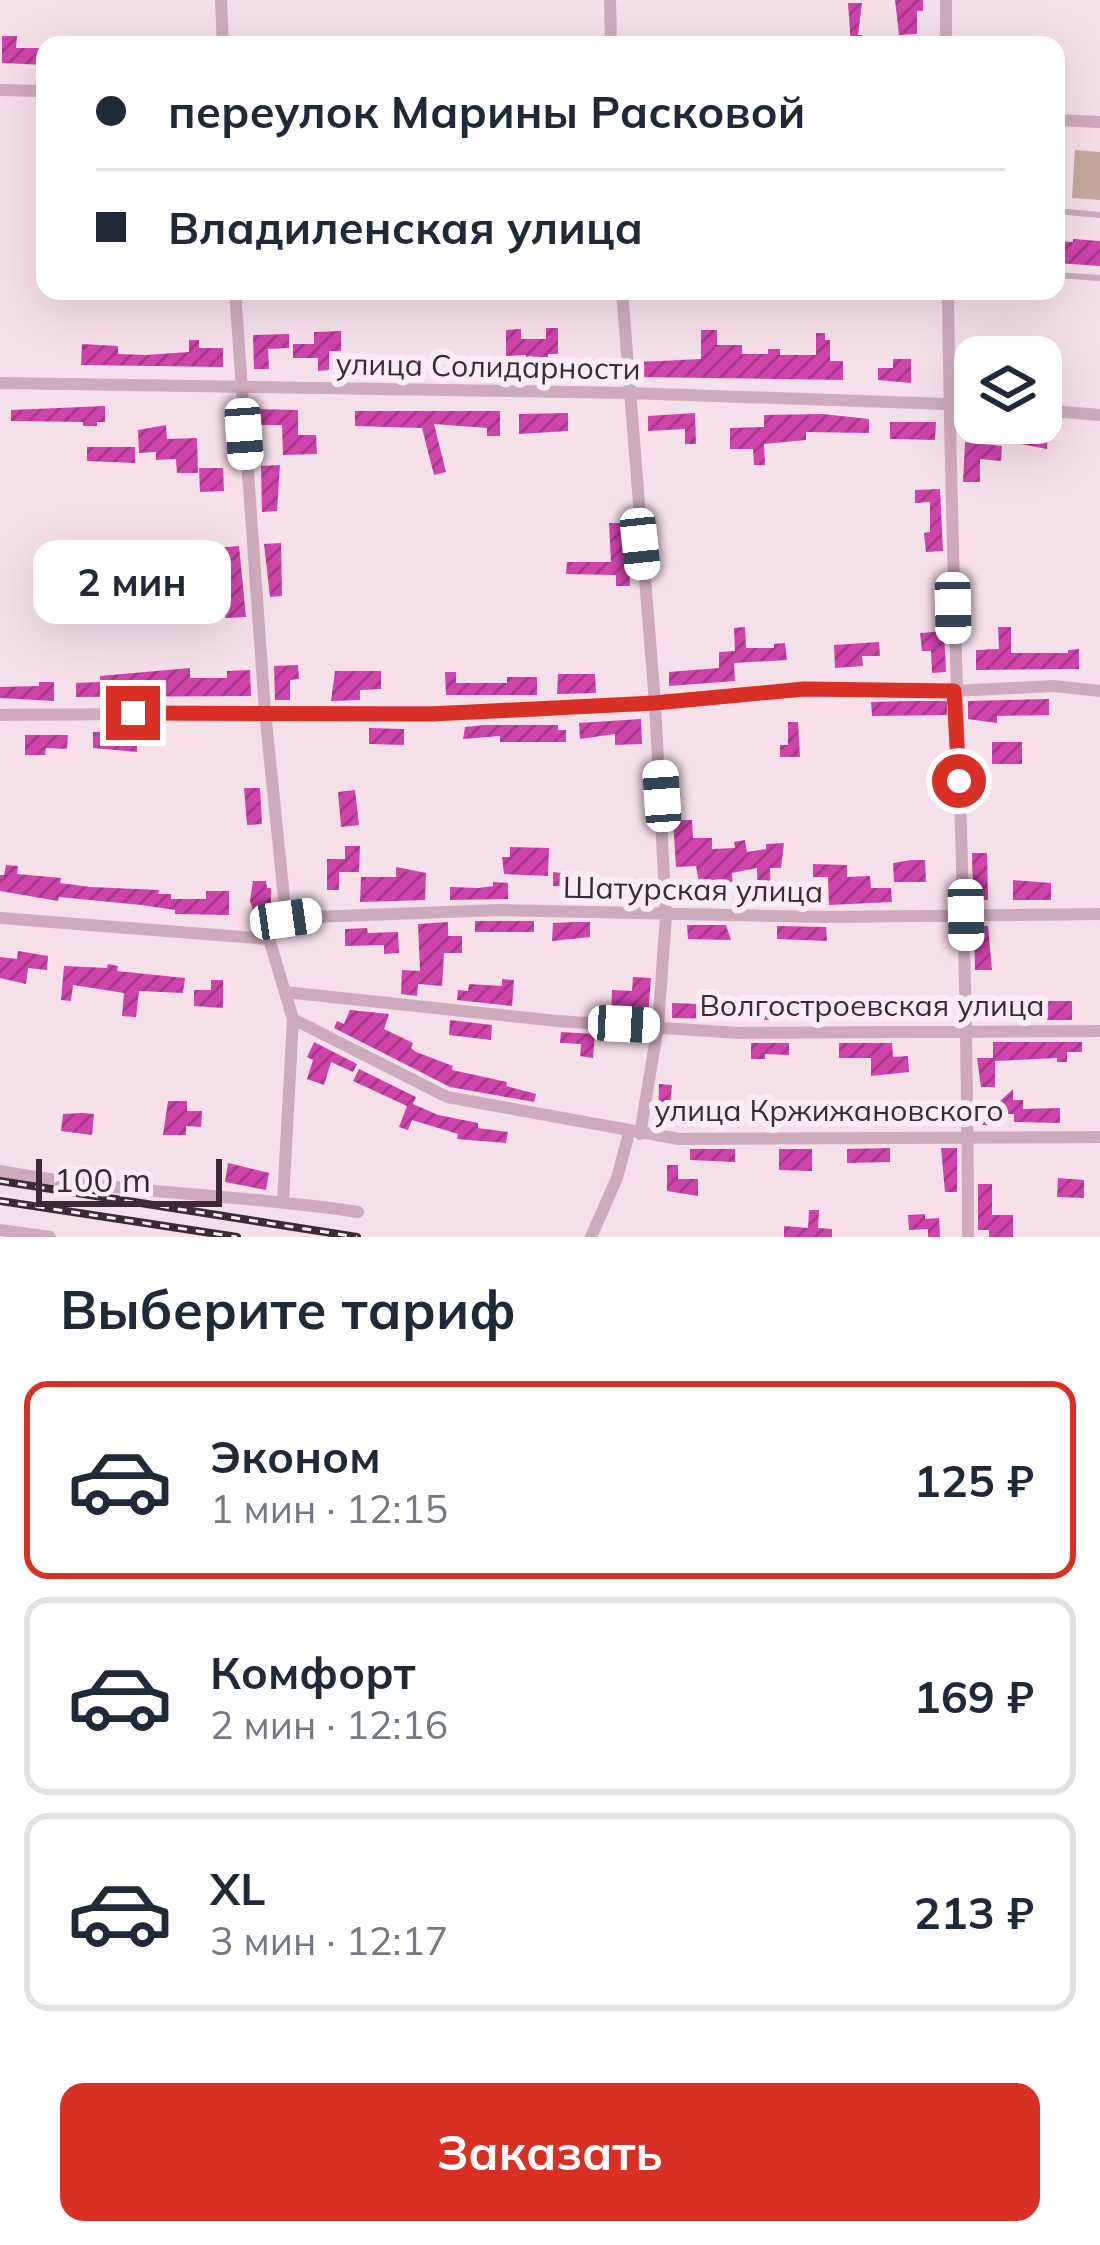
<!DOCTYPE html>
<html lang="ru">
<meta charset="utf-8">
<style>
:root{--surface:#fff;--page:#f2f2f3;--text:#1f2937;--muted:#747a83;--line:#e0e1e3;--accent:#d93025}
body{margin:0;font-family:Mulish,sans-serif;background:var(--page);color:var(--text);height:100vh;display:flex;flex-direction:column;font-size:45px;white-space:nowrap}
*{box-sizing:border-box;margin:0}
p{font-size:39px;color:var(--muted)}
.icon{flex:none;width:66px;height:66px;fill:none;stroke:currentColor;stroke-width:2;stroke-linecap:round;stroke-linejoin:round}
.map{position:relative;height:1237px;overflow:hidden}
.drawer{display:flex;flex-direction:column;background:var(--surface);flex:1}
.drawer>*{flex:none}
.banner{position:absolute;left:36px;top:36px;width:1029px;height:264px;border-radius:24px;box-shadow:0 12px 48px #0002;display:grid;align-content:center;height:264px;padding:0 60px;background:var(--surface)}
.fabs{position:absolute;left:954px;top:336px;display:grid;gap:24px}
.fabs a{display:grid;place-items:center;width:108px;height:108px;border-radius:24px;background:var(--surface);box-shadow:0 12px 48px #0002;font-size:60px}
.scale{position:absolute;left:36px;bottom:30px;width:186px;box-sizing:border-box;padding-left:12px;border:6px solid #3b2a35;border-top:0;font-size:33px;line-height:42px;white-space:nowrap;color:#3b2a35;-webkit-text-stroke:9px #fbecf3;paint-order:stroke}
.end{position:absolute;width:54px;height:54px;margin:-27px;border:15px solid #d93025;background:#fff;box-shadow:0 0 0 6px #fff}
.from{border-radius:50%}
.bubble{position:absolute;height:84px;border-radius:24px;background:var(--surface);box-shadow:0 12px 48px #0002;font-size:39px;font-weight:700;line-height:84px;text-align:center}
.car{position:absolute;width:36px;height:72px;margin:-36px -18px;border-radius:15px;box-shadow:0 0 9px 3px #0007;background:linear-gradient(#fff 24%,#345 0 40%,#fff 0 76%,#345 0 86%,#fff 0)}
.banner b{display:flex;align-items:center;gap:42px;height:114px;font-size:45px}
.banner b+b{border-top:3px solid var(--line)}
.banner i{width:30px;height:30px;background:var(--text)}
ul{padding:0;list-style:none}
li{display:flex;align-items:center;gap:36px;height:198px;margin:0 24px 18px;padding:0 36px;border:6px solid var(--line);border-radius:24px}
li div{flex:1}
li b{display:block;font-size:45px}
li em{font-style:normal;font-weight:700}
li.selected{border-color:var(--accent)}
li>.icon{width:108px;height:108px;stroke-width:1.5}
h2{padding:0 60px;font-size:54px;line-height:144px}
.button{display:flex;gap:24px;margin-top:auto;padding:24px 60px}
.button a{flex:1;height:138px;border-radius:24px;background:var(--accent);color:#fff;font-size:48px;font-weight:700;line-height:138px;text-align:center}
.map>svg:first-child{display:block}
.park{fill:#c5ab9d}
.building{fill:url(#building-hatch)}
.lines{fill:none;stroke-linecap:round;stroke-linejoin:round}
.lane{stroke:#ceaabd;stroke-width:6}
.street{stroke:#ceaabd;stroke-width:12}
.rail-casing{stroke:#3b2a35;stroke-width:8}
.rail{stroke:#fbecf3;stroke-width:3;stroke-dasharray:9;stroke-linecap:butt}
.route{stroke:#d93025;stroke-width:15}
.labels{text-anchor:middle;stroke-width:12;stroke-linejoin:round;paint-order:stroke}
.street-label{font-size:30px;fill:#3b2a35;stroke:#fbecf3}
</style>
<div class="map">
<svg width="1100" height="1237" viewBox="0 0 1100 1237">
<defs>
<pattern id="building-hatch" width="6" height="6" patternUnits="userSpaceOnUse" patternTransform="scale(3)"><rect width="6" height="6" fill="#ce44ab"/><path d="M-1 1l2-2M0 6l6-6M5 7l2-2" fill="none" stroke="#a8398c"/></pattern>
</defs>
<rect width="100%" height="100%" fill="#f5dfe9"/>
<!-- park -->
<path class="park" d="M1075,150L1100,152V200L1072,198Z"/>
<!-- building -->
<path class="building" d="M895,0H923V11H917V34L899,35Z
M848,3H862L858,35H862V45H851Z
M2,36H17L16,48H45V65L2,63Z
M1073,239L1100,241V266L1056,263V241L1073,242Z
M546,328H558V354H548L549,376H536L535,359L526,360V355L506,356V330L521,329V339H546Z
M701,330H717V345H742V354H768V349H780V355H816V333H825V340H830V361H843V380L639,377L638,362L701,359Z
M341,331V351H329V370L318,371V358H293V344H314V332Z
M289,334V348L268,349L269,369H254L253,335Z
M189,340H199V348H223V367L81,365L82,344L118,346V354L146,355L189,352Z
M360,355L411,360V371L360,370Z
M893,359H911V383L878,380V368H893Z
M616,361V379H572L573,363Z
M105,406V422H97V426H83V422L11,421V410Z
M254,409L298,410V435H316L317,454L283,455L282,425H255Z
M355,411H500V436H487V428L434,424L446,472L434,475L422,428L355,426Z
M568,413V431L519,434V414Z
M695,413L696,444H685V429L648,431V416Z
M822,414L869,419V433L806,432V440L764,444L765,465H754L753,449H730V428L764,427V415Z
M890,422H936L935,440L890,439Z
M166,425L167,439L197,438L198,473H177L176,459L156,460V452L139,453L138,430Z
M1011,428L1048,429L1047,449L1010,442Z
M965,442L1002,446L1001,461L980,459V482H963Z
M87,447H135V463L87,461Z
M280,465L277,511L262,512L261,466Z
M199,468H223L224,491L200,492Z
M940,489L943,551L926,552L924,533L930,532V502L915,503V490Z
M609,523H628L630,586H616V575L566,574L567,562H611Z
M281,543L282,596L270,597L264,544Z
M239,546L246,617L225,618L224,589H216L215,548Z
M745,627L746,648H774V644L785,643L787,660L734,663L735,681L669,686V672L719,668V652L735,651L734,628Z
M998,627H1011V653H1068V650L1079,649V669L976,670V650L999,649Z
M944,631L946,672L932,673L931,651H922L920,633Z
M879,642L880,656H862L863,666L835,668L834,645Z
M298,665L299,679L290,680V700H275L274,666Z
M190,668V678H227V671L250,670L251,696L76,697V683L100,682V676Z
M335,671H381V689L360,690V700L331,701Z
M445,672H456V683H507V677H537V695H446Z
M558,674H595L596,693L557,694Z
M39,682H54V701L0,698V687L39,686Z
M1049,699V715L997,716V723L968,719V701Z
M909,701H947V715L872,716L871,702Z
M641,719L642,744L615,745V734L580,739L579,723Z
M788,722H798L800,757H780V745H788Z
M485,725H558V730H566V742H500V736L463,739L465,727Z
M369,728L404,729V745L369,744Z
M93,732H137V752L93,748Z
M25,735H68L67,749L46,748L45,755H25Z
M992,742H1022V764H992Z
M244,788H260L262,824L247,825Z
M355,790L359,825L341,827L338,792Z
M673,820H692L693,838H712V849L735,848L734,842L745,840L747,852L766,849V844L784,843L781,868H770L771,904H758L757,868L732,873L733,886L716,888V880L699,883L696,866L676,867Z
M345,846H360L359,872H339V890H327V859H345Z
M510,847L549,848L548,876L504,874L502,857H510Z
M972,853H987L988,900H973Z
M912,860H925L926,882H894L893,863Z
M813,864L847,865V877L870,876L871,888H891L892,902L829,905L828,877H813Z
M6,865L18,866L17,874L61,878L60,883L90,887L159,890L158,894H171V899H206V891H229V915L175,914V910L141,905L59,897L58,901L0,891V875H4Z
M396,867L426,873L425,900L360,902L361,877H396Z
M553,872L596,877L595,902L577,901L578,887L553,886Z
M1013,880L1051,883V900H1013Z
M253,881H266L267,888H271V910H253L250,901Z
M493,882L508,883V899L450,900V887L479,888L493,886Z
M475,921H534V932H475Z
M448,922V936H462V953H444L442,986L418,984L417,996L401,994L402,970L420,971L418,924Z
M576,922H590V937L552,941L553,923Z
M687,925H726L731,940L688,939Z
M777,926L826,927L827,941L777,939Z
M974,926H988L992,970H975Z
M367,928L368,933L398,932L399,953L384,954V945L345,946V929Z
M18,951L48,956L47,970L28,968L26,984L0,978V957L17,959Z
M108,964L118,966L117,971L185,978L183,993L139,991L136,1017L122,1016L124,993L73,985L71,1001L61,1000L64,966L107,968Z
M633,977L651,978L648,1016L611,1012L612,990L632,991Z
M502,979L514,980L512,1006L457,1000L458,990L468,991L469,984L502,986Z
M211,980H223V1008L194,1006V990H211Z
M756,1001H775V1020L672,1018V1003L756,1006Z
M1047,1001H1072V1020H1047Z
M350,1010L389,1014L384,1029L413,1043L411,1048L416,1052L453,1066L452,1070L507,1082L506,1086L536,1094L534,1102L450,1087L334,1028L337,1021L344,1024Z
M450,1020L492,1025L491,1040L449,1035Z
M561,1032L595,1034L593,1058L580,1056L581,1044L560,1043Z
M314,1042L357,1064L353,1072L331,1062L324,1085L307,1079L313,1060L307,1057Z
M993,1042H1082V1052H1067V1062H1057V1058L995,1061V1087H981L977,1058H993Z
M751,1043H789V1055L765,1054V1059H751Z
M839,1043H892L893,1057L908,1056L909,1072L871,1076V1058H839Z
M359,1069L416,1097L413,1104L438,1115L478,1123V1128L508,1132L506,1143L457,1139L458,1134L412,1120L408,1130L399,1127L407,1106L353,1081Z
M659,1084L672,1085L670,1107L707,1104V1120L658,1122Z
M1013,1089V1100H1023V1109L1060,1108V1123L1014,1122V1114H995V1125H978V1107L995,1106Z
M168,1101H187V1111H202L201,1127L186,1126V1135H163Z
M770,1102L801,1103V1126L770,1124Z
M848,1108H957V1124H827V1110Z
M82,1113L94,1114L92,1135L61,1131L63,1114Z
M890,1148V1162L847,1163V1149Z
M941,1148H957V1192H945Z
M690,1149H735V1162L690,1160Z
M779,1149H812V1171L779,1170Z
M228,1163L269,1173L266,1190L225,1182Z
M667,1165H678V1179H698V1196L667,1191Z
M1058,1178L1084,1180V1198L1057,1197Z
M978,1184H992V1215H1013V1237H989V1230H978Z
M809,1210H819L818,1228L832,1229V1237H784V1226L808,1228Z
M925,1214V1219L939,1218L940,1237H928V1229L909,1230L908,1215Z"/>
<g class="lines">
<!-- lane -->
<path class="lane" d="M1056,211L1100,215
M1056,275L1100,278"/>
<!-- street -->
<path class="street" d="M221,0L223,45
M610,0L611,45
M946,0V45
M0,90L45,91
M1056,120L1100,122
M235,291L265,711L286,918L269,939L293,1019L283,1201
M622,291L655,703L666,916L658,1026L640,1134
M948,291C951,607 968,921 968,1237
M0,383L629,393L975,405
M1041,410L1100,415
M0,715L536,711L804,689L954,691L1054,686L1100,691
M0,918L269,939
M286,918L500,910L825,917L1100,914
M285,992L557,1021L739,1033L1100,1031
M293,1019L447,1097L679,1139L1100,1137
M0,1171C118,1193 239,1194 358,1212
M0,1230L50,1237
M591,1237L617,1178L629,1133"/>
<!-- rail casing -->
<g class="rail-casing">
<path id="rail" d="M0,1181L357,1237
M0,1201L237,1237"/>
</g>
<!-- rail -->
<use href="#rail" class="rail"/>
</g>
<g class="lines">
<!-- route -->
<path class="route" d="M133,713L431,714L655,703L804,689L954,691L959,781"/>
</g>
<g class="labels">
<!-- street labels -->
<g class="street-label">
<text transform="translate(488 367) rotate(1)" y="10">улица Солидарности</text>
<text transform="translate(693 890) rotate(1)" y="10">Шатурская улица</text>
<text x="872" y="1016">Волгостроевская улица</text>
<text x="829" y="1121">улица Кржижановского</text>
</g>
</g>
</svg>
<div class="fabs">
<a><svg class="icon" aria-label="layers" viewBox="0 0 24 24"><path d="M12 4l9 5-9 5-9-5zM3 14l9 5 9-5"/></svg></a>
</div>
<div class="scale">100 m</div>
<i class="end from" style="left:959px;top:781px"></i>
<i class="end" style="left:133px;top:713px"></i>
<div class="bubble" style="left:33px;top:540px;width:198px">2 мин</div>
<i class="car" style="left:244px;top:434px;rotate:176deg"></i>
<i class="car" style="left:640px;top:544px;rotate:174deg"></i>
<i class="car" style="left:953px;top:608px;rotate:179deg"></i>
<i class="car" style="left:662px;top:796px;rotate:356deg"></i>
<i class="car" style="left:966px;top:915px;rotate:179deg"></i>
<i class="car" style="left:286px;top:919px;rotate:82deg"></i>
<i class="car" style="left:624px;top:1024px;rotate:93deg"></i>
<div class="banner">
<b><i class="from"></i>переулок Марины Расковой</b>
<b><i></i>Владиленская улица</b>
</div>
</div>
<section class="drawer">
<h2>Выберите тариф</h2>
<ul>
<li class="selected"><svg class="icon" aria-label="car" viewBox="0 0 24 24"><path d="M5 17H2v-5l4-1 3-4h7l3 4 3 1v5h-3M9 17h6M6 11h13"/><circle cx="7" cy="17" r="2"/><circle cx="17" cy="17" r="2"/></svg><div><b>Эконом</b><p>1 мин · 12:15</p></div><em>125 ₽</em></li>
<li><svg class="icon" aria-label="car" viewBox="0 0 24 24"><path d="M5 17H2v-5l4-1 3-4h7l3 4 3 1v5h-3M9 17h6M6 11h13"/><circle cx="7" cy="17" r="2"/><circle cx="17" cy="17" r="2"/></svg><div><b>Комфорт</b><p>2 мин · 12:16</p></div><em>169 ₽</em></li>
<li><svg class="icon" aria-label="car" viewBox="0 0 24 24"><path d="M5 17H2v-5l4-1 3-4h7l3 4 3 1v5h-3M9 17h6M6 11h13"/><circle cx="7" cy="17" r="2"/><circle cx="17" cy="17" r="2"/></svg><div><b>XL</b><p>3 мин · 12:17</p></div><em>213 ₽</em></li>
</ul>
<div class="button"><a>Заказать</a></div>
</section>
